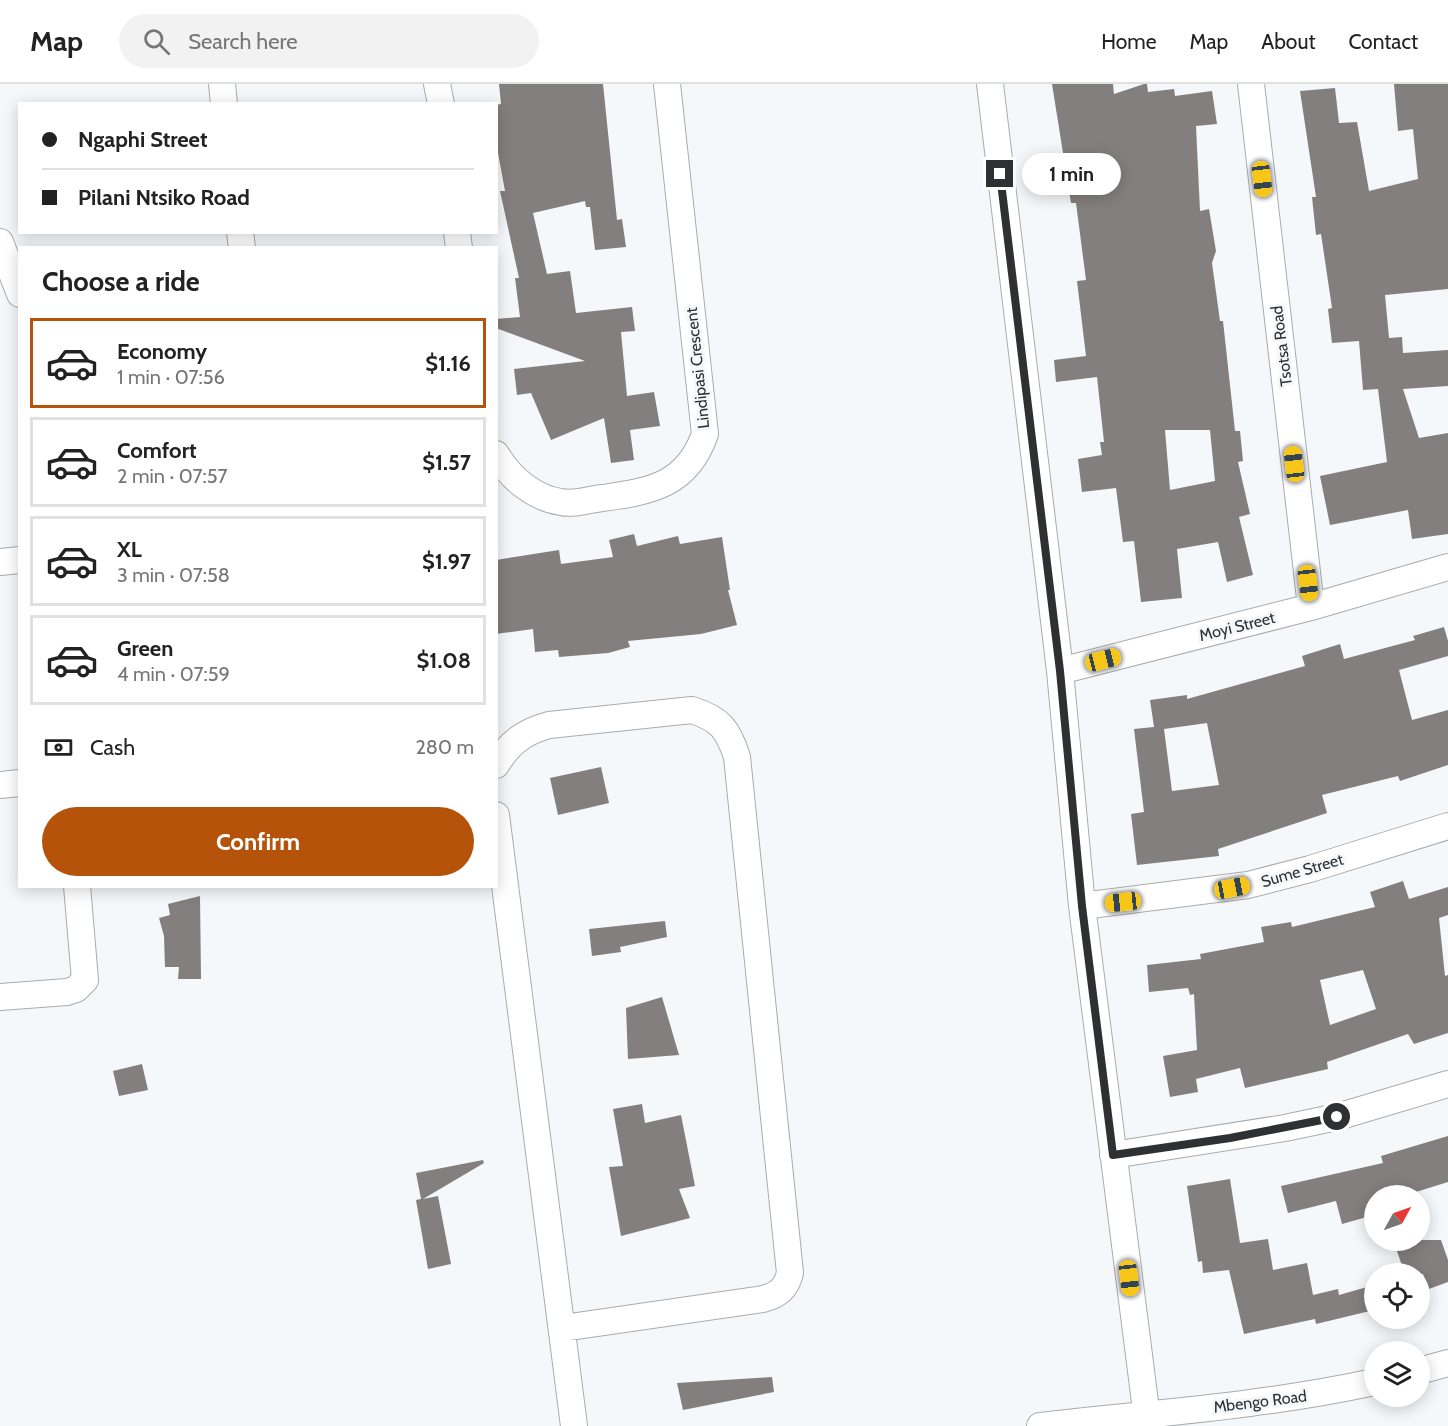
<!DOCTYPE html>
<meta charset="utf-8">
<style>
:root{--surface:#fff;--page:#f2f2f2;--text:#222;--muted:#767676;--line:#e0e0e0;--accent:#b45309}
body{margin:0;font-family:Cabin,sans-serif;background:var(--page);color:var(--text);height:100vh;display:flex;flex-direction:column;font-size:22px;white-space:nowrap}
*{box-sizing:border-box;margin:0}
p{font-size:20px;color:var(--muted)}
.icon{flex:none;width:33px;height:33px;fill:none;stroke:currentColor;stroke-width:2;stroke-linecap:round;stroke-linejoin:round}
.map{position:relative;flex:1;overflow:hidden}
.side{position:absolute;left:18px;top:162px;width:480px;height:642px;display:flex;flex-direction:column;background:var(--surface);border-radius:0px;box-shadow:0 3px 15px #0003}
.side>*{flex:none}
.banner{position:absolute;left:18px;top:18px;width:480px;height:132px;border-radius:0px;box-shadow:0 3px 15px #0003;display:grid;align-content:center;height:132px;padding:0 24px;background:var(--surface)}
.needle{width:39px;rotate:50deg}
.tools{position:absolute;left:1364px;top:1101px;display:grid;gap:12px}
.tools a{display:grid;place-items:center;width:66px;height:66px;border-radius:50%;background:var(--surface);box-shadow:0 3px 15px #0003;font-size:30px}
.end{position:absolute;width:27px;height:27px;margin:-14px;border:8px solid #2f3031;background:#fff;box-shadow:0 0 0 3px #fff}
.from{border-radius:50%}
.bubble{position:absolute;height:42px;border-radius:21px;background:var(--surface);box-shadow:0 3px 15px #0003;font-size:20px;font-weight:700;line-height:42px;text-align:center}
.car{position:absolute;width:18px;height:36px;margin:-18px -9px;border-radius:8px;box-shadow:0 0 4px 2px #0007;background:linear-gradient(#f5c518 24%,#345 0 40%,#f5c518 0 76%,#345 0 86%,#f5c518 0)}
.banner b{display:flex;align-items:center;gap:21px;height:57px;font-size:22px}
.banner b+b{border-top:2px solid var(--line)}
.banner i{width:15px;height:15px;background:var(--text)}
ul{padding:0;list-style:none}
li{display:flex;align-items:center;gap:18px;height:90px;margin:0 12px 9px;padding:0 12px;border:3px solid var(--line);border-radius:0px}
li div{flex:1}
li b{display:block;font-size:22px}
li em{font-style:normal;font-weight:700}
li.on{border-color:var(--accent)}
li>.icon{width:54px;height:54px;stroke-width:1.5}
h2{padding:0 24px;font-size:27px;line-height:72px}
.pay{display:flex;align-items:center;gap:15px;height:66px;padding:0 24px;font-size:22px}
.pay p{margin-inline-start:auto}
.primary-button{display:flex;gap:12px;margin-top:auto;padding:12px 24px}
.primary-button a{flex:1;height:69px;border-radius:36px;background:var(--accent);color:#fff;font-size:24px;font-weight:700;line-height:69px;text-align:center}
header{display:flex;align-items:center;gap:36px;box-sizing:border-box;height:84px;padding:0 30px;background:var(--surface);border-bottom:2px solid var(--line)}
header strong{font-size:28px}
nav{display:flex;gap:33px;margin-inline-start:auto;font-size:21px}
.search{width:420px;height:54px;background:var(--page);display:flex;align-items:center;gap:15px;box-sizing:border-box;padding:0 21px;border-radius:33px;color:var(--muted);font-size:22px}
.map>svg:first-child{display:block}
.building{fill:#837f7e;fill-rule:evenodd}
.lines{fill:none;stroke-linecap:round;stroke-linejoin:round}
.minor-casing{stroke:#a9acaf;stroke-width:28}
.minor{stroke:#fff;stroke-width:26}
.route{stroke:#2f3031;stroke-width:8}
.labels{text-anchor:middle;stroke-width:6;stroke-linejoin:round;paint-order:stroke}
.street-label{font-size:16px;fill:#2f3031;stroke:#f4f8fa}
</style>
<header>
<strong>Map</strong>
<div class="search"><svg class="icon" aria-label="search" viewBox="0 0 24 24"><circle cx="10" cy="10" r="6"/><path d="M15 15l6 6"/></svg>Search here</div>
<nav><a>Home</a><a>Map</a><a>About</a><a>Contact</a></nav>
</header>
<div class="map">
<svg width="1448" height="1342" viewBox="0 0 1448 1342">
<rect width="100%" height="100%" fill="#f4f8fa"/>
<!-- building -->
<path class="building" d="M499,0H603L617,136L622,135L626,163L595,166L590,123H586L585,117L533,129L547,190L570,187L576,229L632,223L635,247L621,248L627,312L654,308L660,342L630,346L634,376L611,379L604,334L551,356L531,309L517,311L514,285L585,277L496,244V235L520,233L515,194H519L500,107H505L496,58V21L501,20Z
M1052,0H1113L1114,10L1144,0H1147L1148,8L1174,5L1175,12L1212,7L1217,40L1196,42L1200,127L1209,125L1216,167L1212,179L1220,237H1223L1235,347H1240L1243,377L1238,378L1250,430L1239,433L1253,491L1227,498L1218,458L1177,465L1182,514L1141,518L1134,457L1123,458L1116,404L1082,408L1078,375L1102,371L1100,358H1104L1097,293L1056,298L1054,276L1086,272L1077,197L1086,196L1076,119H1071ZM1165,346H1210L1215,397L1170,406Z
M1394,0H1448V205L1385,211L1389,254L1402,253L1403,269L1448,266V302L1403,305L1419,354L1448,349V450L1412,455L1408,426L1330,441L1320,392L1387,378L1378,305L1363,306L1359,257L1332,259L1328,225L1332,224L1321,150L1316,151L1312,113H1316L1300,7L1335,4L1339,39L1357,38L1369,107L1418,95L1413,45L1398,47Z
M634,450L637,462L678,452L680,460L722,453L730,506H728L737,541L701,550L628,557L630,563L608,569L559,573L558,566L535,568L533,545L496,550V476L559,466L561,480L613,473L609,456Z
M1444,543L1448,557V572L1399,586L1412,636L1448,626V681L1400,697L1398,692L1322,711L1327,729L1218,765L1219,772L1137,781L1131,730L1144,728L1134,645L1154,643L1150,616L1187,611V615L1305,582L1302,572L1340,560L1344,575L1415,556L1413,552ZM1207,639L1219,701L1172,707L1164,645Z
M601,683L609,719L558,731L550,694Z
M1403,797L1409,815L1448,803V831L1439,834L1445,892L1448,891V949L1414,960L1408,950L1327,978L1328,985L1245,1004L1240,984L1196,995L1198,1008L1170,1013L1163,972L1197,966L1194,910L1190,911L1188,904L1149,908L1147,881L1201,875L1200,870L1264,858L1261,843L1291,838L1292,843L1375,823L1370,808ZM1363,886L1376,925L1330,941L1320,896Z
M200,812L201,895H178L179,883H165L164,852L159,834L170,831L168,820Z
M665,837L667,853L620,863L621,868L592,872L589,845Z
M662,913L679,971L628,975L626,924Z
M142,980L148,1006L119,1012L113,987Z
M642,1020L645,1039L681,1031L695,1102L679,1105L690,1134L621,1152L609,1083L623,1082L613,1025Z
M1448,1052V1098L1403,1112H1374V1131L1342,1140L1336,1117L1288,1129L1281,1102L1383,1079L1381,1072Z
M483,1076L484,1079L423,1115L438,1112L451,1180L428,1185L416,1116L421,1115L416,1089Z
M1230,1095L1240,1159L1268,1155L1273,1186L1307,1179L1313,1211L1338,1205L1339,1211L1374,1201V1226L1316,1240L1315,1235L1244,1250L1229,1186L1203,1189L1202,1177L1198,1178L1187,1102Z
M1393,1156H1441L1448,1176V1198L1429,1205L1423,1190H1405Z
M772,1293L774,1308L683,1326L677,1299Z"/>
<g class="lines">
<!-- minor casing -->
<g class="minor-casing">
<path id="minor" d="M222,0L224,20
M437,0L441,20
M990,0L1060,587L1082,822L1148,1342
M1251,0L1311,523
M240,148L242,164
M457,148L459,164
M0,158L20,210
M496,370C510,394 534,414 561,418C574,421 590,415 603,414C652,407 687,401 705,350L667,0
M0,478L20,476
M1060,587L1311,523L1448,483
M496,681C510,658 524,648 549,641L692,626C720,635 728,645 737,673L790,1189C786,1205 778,1211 763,1215L563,1244
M0,701L20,699
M496,731L574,1342
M1082,822L1248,801L1310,785L1448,742
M0,913L67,908L76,905L85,896L77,802
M1113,1071L1285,1044L1337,1033L1448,1000
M1419,1287L1448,1279
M1040,1342C1152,1329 1264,1322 1374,1298"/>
</g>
<!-- minor -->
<use href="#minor" class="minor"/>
</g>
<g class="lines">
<!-- route -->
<path class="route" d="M1000,90L1060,587L1082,822L1113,1071L1230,1054L1337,1033"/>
</g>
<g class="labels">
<!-- street labels -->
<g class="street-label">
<text transform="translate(1281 262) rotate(-97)" y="6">Tsotsa Road</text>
<text transform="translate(697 284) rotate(-96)" y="6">Lindipasi Crescent</text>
<text transform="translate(1237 542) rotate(-14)" y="6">Moyi Street</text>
<text transform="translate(1302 786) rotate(-16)" y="6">Sume Street</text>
<text transform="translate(1260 1317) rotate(-7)" y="6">Mbengo Road</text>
</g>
</g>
</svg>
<div class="tools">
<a><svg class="needle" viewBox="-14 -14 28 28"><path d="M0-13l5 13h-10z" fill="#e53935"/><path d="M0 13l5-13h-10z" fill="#767676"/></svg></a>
<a><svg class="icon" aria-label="locate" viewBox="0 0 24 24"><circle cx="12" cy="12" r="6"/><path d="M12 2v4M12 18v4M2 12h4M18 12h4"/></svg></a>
<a><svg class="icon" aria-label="layers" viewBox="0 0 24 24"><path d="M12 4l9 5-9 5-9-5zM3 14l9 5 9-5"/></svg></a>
</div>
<i class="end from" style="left:1337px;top:1033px"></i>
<i class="end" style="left:1000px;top:90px"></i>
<div class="bubble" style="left:1022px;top:69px;width:99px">1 min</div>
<i class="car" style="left:1262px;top:95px;rotate:173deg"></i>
<i class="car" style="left:1294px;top:380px;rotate:353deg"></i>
<i class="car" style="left:1308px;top:499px;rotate:173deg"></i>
<i class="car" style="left:1103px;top:576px;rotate:76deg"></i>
<i class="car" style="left:1232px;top:804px;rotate:79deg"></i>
<i class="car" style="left:1123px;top:818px;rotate:264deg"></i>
<i class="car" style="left:1129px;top:1194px;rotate:173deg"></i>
<div class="banner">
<b><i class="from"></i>Ngaphi Street</b>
<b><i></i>Pilani Ntsiko Road</b>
</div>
<section class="side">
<h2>Choose a ride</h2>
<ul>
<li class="on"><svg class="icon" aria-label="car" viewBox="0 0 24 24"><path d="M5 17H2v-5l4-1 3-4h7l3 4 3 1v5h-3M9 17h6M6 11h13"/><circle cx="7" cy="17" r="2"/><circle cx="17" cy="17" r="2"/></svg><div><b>Economy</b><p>1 min · 07:56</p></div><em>$1.16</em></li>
<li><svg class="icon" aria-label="car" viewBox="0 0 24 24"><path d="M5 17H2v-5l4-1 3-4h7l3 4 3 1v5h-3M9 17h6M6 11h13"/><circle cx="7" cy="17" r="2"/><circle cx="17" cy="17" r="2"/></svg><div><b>Comfort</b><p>2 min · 07:57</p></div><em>$1.57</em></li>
<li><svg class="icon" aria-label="car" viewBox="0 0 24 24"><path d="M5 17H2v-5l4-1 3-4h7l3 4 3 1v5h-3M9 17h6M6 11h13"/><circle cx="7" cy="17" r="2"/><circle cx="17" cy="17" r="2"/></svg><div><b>XL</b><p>3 min · 07:58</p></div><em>$1.97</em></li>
<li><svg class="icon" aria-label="car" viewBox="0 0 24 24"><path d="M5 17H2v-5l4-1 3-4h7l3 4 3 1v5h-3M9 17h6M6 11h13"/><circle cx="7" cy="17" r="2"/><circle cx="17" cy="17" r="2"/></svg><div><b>Green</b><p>4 min · 07:59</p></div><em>$1.08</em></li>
</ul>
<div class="pay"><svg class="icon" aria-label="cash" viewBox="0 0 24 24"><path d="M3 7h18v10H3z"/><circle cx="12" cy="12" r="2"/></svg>Cash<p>280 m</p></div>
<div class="primary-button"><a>Confirm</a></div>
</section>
</div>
